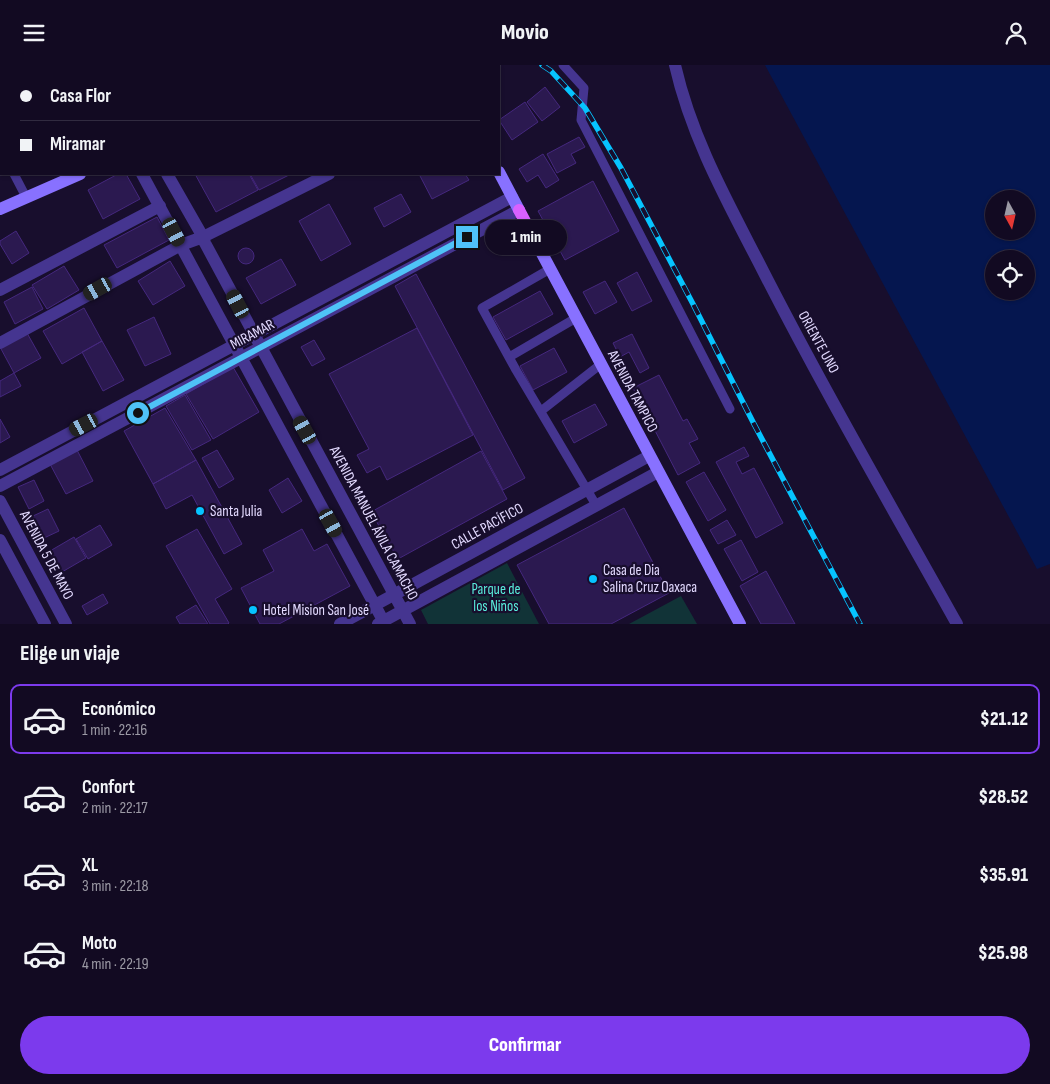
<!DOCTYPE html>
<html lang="es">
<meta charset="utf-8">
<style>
:root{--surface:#120a22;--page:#1f182f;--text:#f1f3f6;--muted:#9c9aa5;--line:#312b40;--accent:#7c3aed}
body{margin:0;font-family:"Sofia Sans Condensed",sans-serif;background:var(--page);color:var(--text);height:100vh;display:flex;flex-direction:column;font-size:19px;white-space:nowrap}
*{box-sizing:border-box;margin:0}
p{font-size:16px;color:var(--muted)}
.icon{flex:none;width:28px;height:28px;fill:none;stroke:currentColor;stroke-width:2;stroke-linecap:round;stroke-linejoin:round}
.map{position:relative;height:559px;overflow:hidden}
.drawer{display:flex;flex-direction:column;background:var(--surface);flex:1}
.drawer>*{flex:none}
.hud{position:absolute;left:0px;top:0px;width:500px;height:110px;box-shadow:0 1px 4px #0004,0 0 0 1px var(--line);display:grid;align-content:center;height:110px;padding:0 20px;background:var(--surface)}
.needle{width:32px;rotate:172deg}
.fabs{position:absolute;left:985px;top:125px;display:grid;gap:10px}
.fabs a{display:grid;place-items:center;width:50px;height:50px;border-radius:50%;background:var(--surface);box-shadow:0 1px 4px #0004,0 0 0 1px var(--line);font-size:25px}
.end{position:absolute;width:22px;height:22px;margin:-11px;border:6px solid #4fc3f7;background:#111;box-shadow:0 0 0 2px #111}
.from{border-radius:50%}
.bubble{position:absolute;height:35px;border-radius:18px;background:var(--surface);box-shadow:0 1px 4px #0004,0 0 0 1px var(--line);font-size:16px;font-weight:800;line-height:35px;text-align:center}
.car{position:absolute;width:15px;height:30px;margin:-15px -8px;border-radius:6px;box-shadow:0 0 4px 1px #0007;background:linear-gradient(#222 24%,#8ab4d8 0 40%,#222 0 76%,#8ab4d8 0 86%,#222 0)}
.hud b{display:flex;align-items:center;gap:18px;height:48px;font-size:19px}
.hud b+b{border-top:1px solid var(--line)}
.hud i{width:12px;height:12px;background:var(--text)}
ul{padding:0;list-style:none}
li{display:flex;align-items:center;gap:15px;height:70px;margin:0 10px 8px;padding:0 10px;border:2px solid transparent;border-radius:10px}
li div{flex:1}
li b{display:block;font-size:19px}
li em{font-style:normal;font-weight:800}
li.on{border-color:var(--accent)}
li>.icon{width:45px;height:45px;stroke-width:1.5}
h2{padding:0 20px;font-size:22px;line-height:60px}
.action{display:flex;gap:10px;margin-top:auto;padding:10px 20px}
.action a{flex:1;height:58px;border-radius:30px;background:var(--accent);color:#fff;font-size:20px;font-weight:800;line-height:58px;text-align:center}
header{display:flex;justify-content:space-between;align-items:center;height:65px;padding:0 20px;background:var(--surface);font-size:22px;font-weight:800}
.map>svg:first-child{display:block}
.green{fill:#113337}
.water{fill:#05164f;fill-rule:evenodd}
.building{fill:#2b1950;stroke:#45287e}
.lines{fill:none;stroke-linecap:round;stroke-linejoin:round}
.service{stroke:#453590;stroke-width:9}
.minor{stroke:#453590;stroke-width:12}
.secondary{stroke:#8871ff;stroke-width:12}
.primary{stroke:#d961ff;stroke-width:12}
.rail-casing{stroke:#06c4ff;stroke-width:5.5}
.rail{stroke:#180e2d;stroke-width:4;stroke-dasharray:11;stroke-linecap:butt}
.route{stroke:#4fc3f7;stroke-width:6}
.poi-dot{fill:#06c4ff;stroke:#180e2d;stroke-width:2}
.labels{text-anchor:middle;stroke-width:4.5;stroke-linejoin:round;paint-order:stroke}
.street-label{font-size:15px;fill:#e3daff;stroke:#180e2d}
.poi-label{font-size:15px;fill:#e3daff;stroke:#180e2d;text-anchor:start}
.park-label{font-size:15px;fill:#59ecdb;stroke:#180e2d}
</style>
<header><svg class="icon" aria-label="menu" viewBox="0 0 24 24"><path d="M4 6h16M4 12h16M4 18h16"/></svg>Movio<svg class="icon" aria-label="person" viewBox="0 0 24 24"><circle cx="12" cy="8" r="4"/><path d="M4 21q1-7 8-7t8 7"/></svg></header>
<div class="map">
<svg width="1050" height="559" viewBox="0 0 1050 559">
<rect width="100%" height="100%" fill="#180e2d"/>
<!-- green -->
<path class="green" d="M507,498L539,559H428L421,545Z
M681,531L697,559H629Z"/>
<!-- water -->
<path class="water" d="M765,0H1050V499L1037,504ZM994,134H1026V166H994ZM994,194H1026V226H994Z"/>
<!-- building -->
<path class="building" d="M55,0H139L136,1H56Z
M545,22L560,42L542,56L527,37Z
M525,37L538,57L512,75L499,55Z
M579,72L585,82L571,89L576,98L557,108L547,89Z
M543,89L559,115L546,123L538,110L527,117L519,104Z
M118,109H126L140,134L103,154L88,125Z
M195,109H249L258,125L216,147Z
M250,109H291L259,125Z
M419,109H465L469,115L432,134Z
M593,116L619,166L565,195L538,146Z
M401,129L411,147L384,162L374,143Z
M329,139L351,179L321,196L299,156Z
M157,152L169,175L117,203L104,180Z
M16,166L29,188L12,199L0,179V176Z
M238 191a8 8 0 1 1 16 0a8 8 0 1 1-16 0Z
M281,194L296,220L261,239L246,213Z
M170,196L185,221L153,240L138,216Z
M64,201L79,225L47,244L32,220Z
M637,207L652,236L632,246L617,218Z
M416,209L525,413L503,425L395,221Z
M605,216L617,237L595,249L583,227Z
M32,222L43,244L15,259L4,237Z
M540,226L553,249L506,275L493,252Z
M84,243L102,276L62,299L43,266Z
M154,252L171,289L145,301L127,265Z
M417,263L473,370L387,415L380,401L367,408L357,390L369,384L329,309Z
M27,268L41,293L14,308L0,282Z
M632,269L649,303L640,308L629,287L620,292L613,278Z
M314,275L325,294L312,301L301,282Z
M102,276L124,315L103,326L82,287Z
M554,283L567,307L533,325L520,301Z
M233,302L259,347L213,374L186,329Z
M14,308L21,321L0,332V316Z
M659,310L683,356L687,354L698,374L689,378L700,398L678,410L633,323Z
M185,330L211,375L192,385L166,341Z
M595,339L607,360L574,378L562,356Z
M165,343L196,395L153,419L124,366Z
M0,354L10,372L0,378Z
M744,382L749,391L736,397L742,409L754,403L783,458L756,473L716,397Z
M77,385L93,416L66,429L50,399Z
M217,385L234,414L219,423L202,393Z
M481,386L507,434L398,494L371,447Z
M196,395L242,479L224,489L192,430L166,444L153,419Z
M704,407L726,445L708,456L686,417Z
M288,413L302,436L282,448L269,425Z
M34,415L44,436L29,444L18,422Z
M624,443L669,528L611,559H549L517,500Z
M48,444L59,466L44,473L33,451Z
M727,455L736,470L718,479L710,465Z
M100,460L112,480L88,494L76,474Z
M197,464L232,524L215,534L229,558L228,559H210L166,481Z
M302,464L314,486L327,479L350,521L279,559H260L241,523L274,506L263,485Z
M74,472L86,493L62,507L50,486Z
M741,475L758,507L742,516L724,484Z
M766,506L795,559H761L740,521Z
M103,529L108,538L87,550L82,541Z
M196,540L208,559H180L176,552Z"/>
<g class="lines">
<!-- service -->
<path class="service" d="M563,0L584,23L581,55L730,344
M0,84L1,86
M14,109L26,132
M550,204L482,243L516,305L596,440
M509,292L576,253
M541,346L601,299"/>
<!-- minor -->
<path class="minor" d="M675,0C691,71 726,134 759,198C821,320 890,439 957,559
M142,109L385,559
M167,109L203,172L205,178L410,559
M0,225L160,141
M0,278L181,180L203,172L329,109
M0,405L512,132
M0,421L519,145
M0,436L66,559
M0,475L45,559
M340,559L649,391
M378,559L658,407"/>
<!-- secondary -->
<path class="secondary" d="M436,0L437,1
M321,1L324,0
M499,107L519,145
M0,144L80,109
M538,181L740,559"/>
<!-- primary -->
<path class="primary" d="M519,145L538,181"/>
<!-- rail casing -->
<g class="rail-casing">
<path id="rail" d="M542,0L551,6L585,43L621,103L693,239L754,359L860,559"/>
</g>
<!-- rail -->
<use href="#rail" class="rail"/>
</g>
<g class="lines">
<!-- route -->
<path class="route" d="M138,348L467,172"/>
</g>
<!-- markers -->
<g class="poi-dot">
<circle cx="200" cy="446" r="5"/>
<circle cx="593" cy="514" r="5"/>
<circle cx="253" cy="545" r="5"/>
</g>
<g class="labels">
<!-- street labels -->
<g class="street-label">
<text transform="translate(252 269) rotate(-28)" y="5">MIRAMAR</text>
<text transform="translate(819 277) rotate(61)" y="5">ORIENTE UNO</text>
<text transform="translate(633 326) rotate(62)" y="5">AVENIDA TAMPICO</text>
<text transform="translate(374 458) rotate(62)" y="5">AVENIDA MANUEL ÁVILA CAMACHO</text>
<text transform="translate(487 461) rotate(-29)" y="5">CALLE PACÍFICO</text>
<text transform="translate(47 490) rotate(62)" y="5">AVENIDA 5 DE MAYO</text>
</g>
<!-- poi labels -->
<g class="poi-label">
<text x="210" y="451">Santa Julia</text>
<text x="603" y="510">Casa de Dia<tspan x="603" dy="17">Salina Cruz Oaxaca</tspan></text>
<text x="263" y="550">Hotel Mision San José</text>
</g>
<!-- park labels -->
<g class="park-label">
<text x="496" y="529">Parque de<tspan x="496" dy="17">los Niños</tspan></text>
</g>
</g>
</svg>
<div class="fabs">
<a><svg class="needle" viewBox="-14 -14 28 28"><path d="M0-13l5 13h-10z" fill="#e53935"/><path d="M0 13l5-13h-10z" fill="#9c9aa5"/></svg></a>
<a><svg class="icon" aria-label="locate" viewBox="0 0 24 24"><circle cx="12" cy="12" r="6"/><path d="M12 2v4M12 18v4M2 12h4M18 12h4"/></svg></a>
</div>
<i class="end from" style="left:138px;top:348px"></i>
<i class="end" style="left:467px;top:172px"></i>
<div class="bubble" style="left:485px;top:155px;width:82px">1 min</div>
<i class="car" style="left:174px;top:167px;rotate:152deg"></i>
<i class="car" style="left:98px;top:224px;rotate:241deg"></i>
<i class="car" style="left:238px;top:239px;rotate:332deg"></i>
<i class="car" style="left:84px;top:360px;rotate:242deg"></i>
<i class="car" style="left:305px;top:365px;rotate:331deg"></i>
<i class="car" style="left:331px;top:458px;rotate:151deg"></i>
<div class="hud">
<b><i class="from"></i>Casa Flor</b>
<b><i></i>Miramar</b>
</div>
</div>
<section class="drawer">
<h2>Elige un viaje</h2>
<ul>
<li class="on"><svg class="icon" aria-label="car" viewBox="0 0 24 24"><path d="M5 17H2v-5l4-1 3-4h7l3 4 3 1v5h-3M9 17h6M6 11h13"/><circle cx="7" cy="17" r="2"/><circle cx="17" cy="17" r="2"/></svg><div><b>Económico</b><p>1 min · 22:16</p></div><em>$21.12</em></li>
<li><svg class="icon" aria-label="car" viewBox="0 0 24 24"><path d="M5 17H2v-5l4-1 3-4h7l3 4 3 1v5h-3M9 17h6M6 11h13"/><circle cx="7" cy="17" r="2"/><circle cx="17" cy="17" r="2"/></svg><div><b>Confort</b><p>2 min · 22:17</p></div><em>$28.52</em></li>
<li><svg class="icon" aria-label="car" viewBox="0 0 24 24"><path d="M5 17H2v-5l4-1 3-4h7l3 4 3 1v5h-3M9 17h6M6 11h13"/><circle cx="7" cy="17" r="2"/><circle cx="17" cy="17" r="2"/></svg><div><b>XL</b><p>3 min · 22:18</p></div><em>$35.91</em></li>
<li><svg class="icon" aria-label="car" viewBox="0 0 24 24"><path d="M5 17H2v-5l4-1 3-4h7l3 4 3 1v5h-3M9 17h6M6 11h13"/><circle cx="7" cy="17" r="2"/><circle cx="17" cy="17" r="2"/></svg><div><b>Moto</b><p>4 min · 22:19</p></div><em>$25.98</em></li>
</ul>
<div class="action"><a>Confirmar</a></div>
</section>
